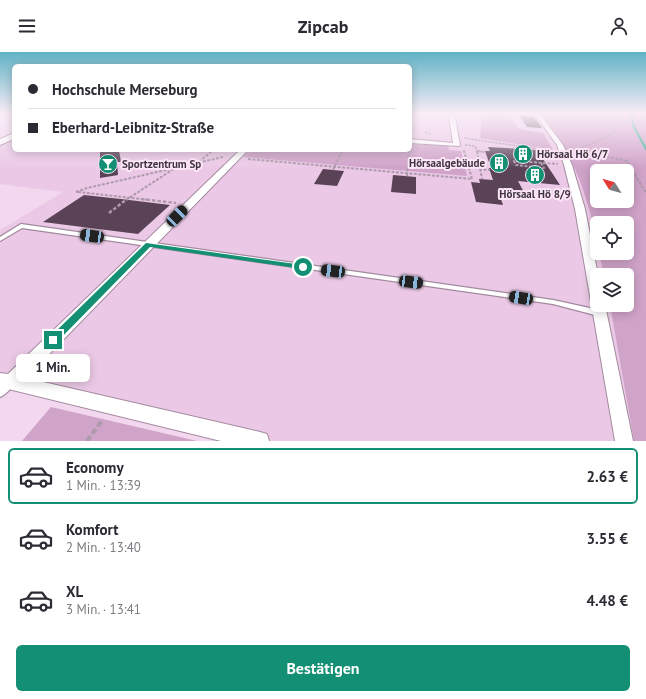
<!DOCTYPE html>
<html lang="de">
<meta charset="utf-8">
<style>
:root{--surface:#fff;--page:#f2f2f3;--text:#2b2b33;--muted:#7c7c81;--line:#e1e1e2;--accent:#138f73}
body{margin:0;font-family:"PT Sans",sans-serif;background:var(--page);color:var(--text);height:100vh;display:flex;flex-direction:column;font-size:15px;white-space:nowrap}
*{box-sizing:border-box;margin:0}
p{font-size:13px;color:var(--muted)}
.icon{flex:none;width:22px;height:22px;fill:none;stroke:currentColor;stroke-width:2;stroke-linecap:round;stroke-linejoin:round}
.map{position:relative;height:389px;overflow:hidden}
.details{display:flex;flex-direction:column;background:var(--surface);flex:1}
.details>*{flex:none}
.hud{position:absolute;left:12px;top:12px;width:400px;height:88px;border-radius:6px;box-shadow:0 2px 10px #0003;display:grid;align-content:center;height:88px;padding:0 16px;background:var(--surface)}
.needle{width:26px;rotate:307deg}
.buttons{position:absolute;left:590px;top:112px;display:grid;gap:8px}
.buttons a{display:grid;place-items:center;width:44px;height:44px;border-radius:6px;background:var(--surface);box-shadow:0 2px 10px #0003;font-size:20px}
.end{position:absolute;width:18px;height:18px;margin:-9px;border:5px solid #138f73;background:#fff;box-shadow:0 0 0 2px #fff}
.from{border-radius:50%}
.bubble{position:absolute;height:28px;border-radius:6px;background:var(--surface);box-shadow:0 2px 10px #0003;font-size:13px;font-weight:700;line-height:28px;text-align:center}
.car{position:absolute;width:12px;height:24px;margin:-12px -6px;border-radius:5px;box-shadow:0 0 3px 1px #0007;background:linear-gradient(#222 24%,#8ab4d8 0 40%,#222 0 76%,#8ab4d8 0 86%,#222 0)}
.hud b{display:flex;align-items:center;gap:14px;height:38px;font-size:15px}
.hud b+b{border-top:1px solid var(--line)}
.hud i{width:10px;height:10px;background:var(--text)}
ul{padding:7px 0 0;list-style:none}
li{display:flex;align-items:center;gap:12px;height:56px;margin:0 8px 6px;padding:0 8px;border:2px solid transparent;border-radius:6px}
li div{flex:1}
li b{display:block;font-size:15px}
li em{font-style:normal;font-weight:700}
li.on{border-color:var(--accent)}
li>.icon{width:36px;height:36px;stroke-width:1.5}
.button{display:flex;gap:8px;margin-top:auto;padding:8px 16px}
.button a{flex:1;height:46px;border-radius:6px;background:var(--accent);color:#fff;font-size:16px;font-weight:700;line-height:46px;text-align:center}
header{display:flex;justify-content:space-between;align-items:center;height:52px;padding:0 16px;background:var(--surface);font-size:18px;font-weight:700}
.map>svg:first-child{display:block}
.built{fill:#ebc9e6}
.green{fill:#d0a3c9;fill-rule:evenodd}
.lines{fill:none;stroke-linecap:round;stroke-linejoin:round}
.stream{stroke:#36af90;stroke-width:2.5}
.building{fill:#5a4356}
.lane-casing{stroke:#a38a9f;stroke-width:2.5}
.street-casing{stroke:#a38a9f;stroke-width:2}
.secondary-casing{stroke:#a38a9f;stroke-width:2}
.path-far3{stroke:#af9aac;stroke-width:1.5;stroke-dasharray:2.5 1;stroke-linecap:butt}
.path-far2{stroke:#af9aac;stroke-width:2;stroke-dasharray:3 1.5;stroke-linecap:butt}
.path-far1{stroke:#af9aac;stroke-width:2.5;stroke-dasharray:3.5 2;stroke-linecap:butt}
.path{stroke:#af9aac;stroke-width:4;stroke-dasharray:6 3;stroke-linecap:butt}
.lane{fill:#fff;fill-rule:evenodd}
.street{fill:#fff;fill-rule:evenodd}
.secondary{fill:#fff;fill-rule:evenodd}
.route{fill:#138f73}
.labels{text-anchor:middle;stroke-width:4;stroke-linejoin:round;paint-order:stroke}
.far-poi-label{font-size:11px;font-weight:bold;fill:#3f343d;stroke:#fce6f8;text-anchor:start}
</style>
<header><svg class="icon" aria-label="menu" viewBox="0 0 24 24"><path d="M4 6h16M4 12h16M4 18h16"/></svg>Zipcab<svg class="icon" aria-label="person" viewBox="0 0 24 24"><circle cx="12" cy="8" r="4"/><path d="M4 21q1-7 8-7t8 7"/></svg></header>
<div class="map">
<svg width="646" height="389" viewBox="0 0 646 389">
<rect width="100%" height="100%" fill="#f2d7ee"/>
<!-- built -->
<path class="built" d="M410,61H540L552,76L574,112L591,162L597,189V201H599L604,223H597V253H610L634,389H240L0,334V178L63,140L0,132V92L14,86V98H410Z"/>
<!-- green -->
<path class="green" d="M482,61H508L519,77L543,81L553,98L480,86Z
M540,61H646V389H634L610,253H627V223H604L599,201H627V171H597V189C587,143 572,97 540,61ZM597,119H627V149H597Z
M410,92L448,94L449,98L461,99L467,124L243,105L250,98H410Z
M51,355L197,389H22Z"/>
<g class="lines">
<!-- stream -->
<path class="stream" d="M631,61L634,75L646,97"/>
</g>
<!-- building -->
<path class="building" d="M519,63L533,64L542,76L527,75Z
M488,95L537,98L560,133L518,129L526,144L499,141L503,153L476,150L471,130L480,131L479,127L493,128L489,116H491L485,99H490Z
M100,98H119L121,110H117L118,123L100,126Z
M323,117L344,119L337,134L314,132Z
M393,123L416,125V142L391,140Z
M84,143L121,147L170,153L138,182L43,170Z"/>
<g class="lines">
<!-- lane casing -->
<g class="lane-casing">
<path id="lane" d="M21,172L553,248L599,258L601,259L602,261L601,263L599,264L553,252L22,176L0,189V185Z
M10,327L13,328L14,331C12,336 5,343 0,345V335L7,328Z"/>
</g>
<!-- street casing -->
<g class="street-casing">
<path id="street" d="M534,61H539L563,93L572,113L585,157L598,223H597V253H605L633,389H615L575,157L564,113L557,93Z
M452,63L455,65L460,93L459,94L410,91V87L453,91L449,65Z
M240,98H248L26,326L260,380L267,382L269,389H221L0,335V321L8,322Z"/>
</g>
<!-- secondary casing -->
<g class="secondary-casing">
<path id="secondary" d="M14,81V87L0,93V87Z"/>
</g>
<!-- path-far3 -->
<path class="path-far3" d="M425,80L431,82
M464,86L552,99
M465,93L475,94L477,99L483,100
M570,95L589,100
M579,97L615,81L612,61
M464,98V100
M211,100L213,98
M341,100L342,98
M409,100V98"/>
<!-- path-far2 -->
<path class="path-far2" d="M477,99L485,100
M477,99L482,127
M550,99H552
M585,99L627,109L646,141
M248,107L472,127L464,99
M199,110L212,99
M541,111L544,116L516,113L514,109L558,112
M479,117L490,118
M333,118L342,99
M407,124L409,99
M76,140L87,136L223,105
M78,140L150,148
M126,148L175,116"/>
<!-- path-far1 -->
<path class="path-far1" d="M141,147L176,151
M109,161L127,147"/>
<!-- path -->
<path class="path" d="M87,389L103,367"/>
<!-- lane -->
<use href="#lane" class="lane"/>
<!-- street -->
<use href="#street" class="street"/>
<!-- secondary -->
<use href="#secondary" class="secondary"/>
</g>
<!-- sky -->
<linearGradient id="sky" x2="0" y2="1"><stop stop-color="#61b2c5"/><stop offset="0.53" stop-color="#f9edf7"/><stop offset="1" stop-color="#f9edf7" stop-opacity="0"/></linearGradient>
<rect width="646" height="116" fill="url(#sky)"/>
<!-- route -->
<path class="route" d="M146,191L303,213L307,215L303,217L150,195L56,291H50L49,288L50,285Z"/>
<!-- icons -->
<defs>
<g id="building-disc" transform="scale(1)"><circle r="9.5" fill="#138f73" stroke="#fce6f8"/><path d="M-4-6H4V6H1V3H-1V6H-4ZM-2.5-4.3h1.7v1.8h-1.7ZM.8-4.3h1.7v1.8H.8ZM-2.5-1h1.7V.8h-1.7ZM.8-1h1.7V.8H.8Z" fill="#fff"/></g>
<g id="bar-disc" transform="scale(1)"><circle r="9.5" fill="#138f73" stroke="#fce6f8"/><path d="M-6-5H6L.8 .8V4.5H3.5V6h-7V4.5H-.8V.8Z" fill="#fff"/></g>
</defs>
<g fill-rule="evenodd">
<use href="#building-disc" x="523" y="102"/>
<use href="#building-disc" x="499" y="111"/>
<use href="#bar-disc" x="108" y="112"/>
<use href="#building-disc" x="535" y="123"/>
</g>
<g class="labels">
<!-- far-poi labels -->
<g class="far-poi-label">
<text x="537" y="106">Hörsaal Hö 6/7</text>
<text x="485" y="115" text-anchor="end">Hörsaalgebäude</text>
<text x="122" y="116">Sportzentrum Sp</text>
<text x="535" y="146" text-anchor="middle">Hörsaal Hö 8/9</text>
</g>
</g>
</svg>
<div class="buttons">
<a><svg class="needle" viewBox="-14 -14 28 28"><path d="M0-13l5 13h-10z" fill="#e53935"/><path d="M0 13l5-13h-10z" fill="#7c7c81"/></svg></a>
<a><svg class="icon" aria-label="locate" viewBox="0 0 24 24"><circle cx="12" cy="12" r="6"/><path d="M12 2v4M12 18v4M2 12h4M18 12h4"/></svg></a>
<a><svg class="icon" aria-label="layers" viewBox="0 0 24 24"><path d="M12 4l9 5-9 5-9-5zM3 14l9 5 9-5"/></svg></a>
</div>
<i class="end from" style="left:303px;top:215px"></i>
<i class="end" style="left:53px;top:288px"></i>
<div class="bubble" style="left:16px;top:302px;width:74px">1 Min.</div>
<i class="car" style="left:177px;top:164px;rotate:45deg"></i>
<i class="car" style="left:92px;top:184px;rotate:278deg"></i>
<i class="car" style="left:333px;top:219px;rotate:277deg"></i>
<i class="car" style="left:411px;top:230px;rotate:97deg"></i>
<i class="car" style="left:521px;top:246px;rotate:279deg"></i>
<div class="hud">
<b><i class="from"></i>Hochschule Merseburg</b>
<b><i></i>Eberhard-Leibnitz-Straße</b>
</div>
</div>
<section class="details">
<ul>
<li class="on"><svg class="icon" aria-label="car" viewBox="0 0 24 24"><path d="M5 17H2v-5l4-1 3-4h7l3 4 3 1v5h-3M9 17h6M6 11h13"/><circle cx="7" cy="17" r="2"/><circle cx="17" cy="17" r="2"/></svg><div><b>Economy</b><p>1 Min. · 13:39</p></div><em>2.63 €</em></li>
<li><svg class="icon" aria-label="car" viewBox="0 0 24 24"><path d="M5 17H2v-5l4-1 3-4h7l3 4 3 1v5h-3M9 17h6M6 11h13"/><circle cx="7" cy="17" r="2"/><circle cx="17" cy="17" r="2"/></svg><div><b>Komfort</b><p>2 Min. · 13:40</p></div><em>3.55 €</em></li>
<li><svg class="icon" aria-label="car" viewBox="0 0 24 24"><path d="M5 17H2v-5l4-1 3-4h7l3 4 3 1v5h-3M9 17h6M6 11h13"/><circle cx="7" cy="17" r="2"/><circle cx="17" cy="17" r="2"/></svg><div><b>XL</b><p>3 Min. · 13:41</p></div><em>4.48 €</em></li>
</ul>
<div class="button"><a>Bestätigen</a></div>
</section>
